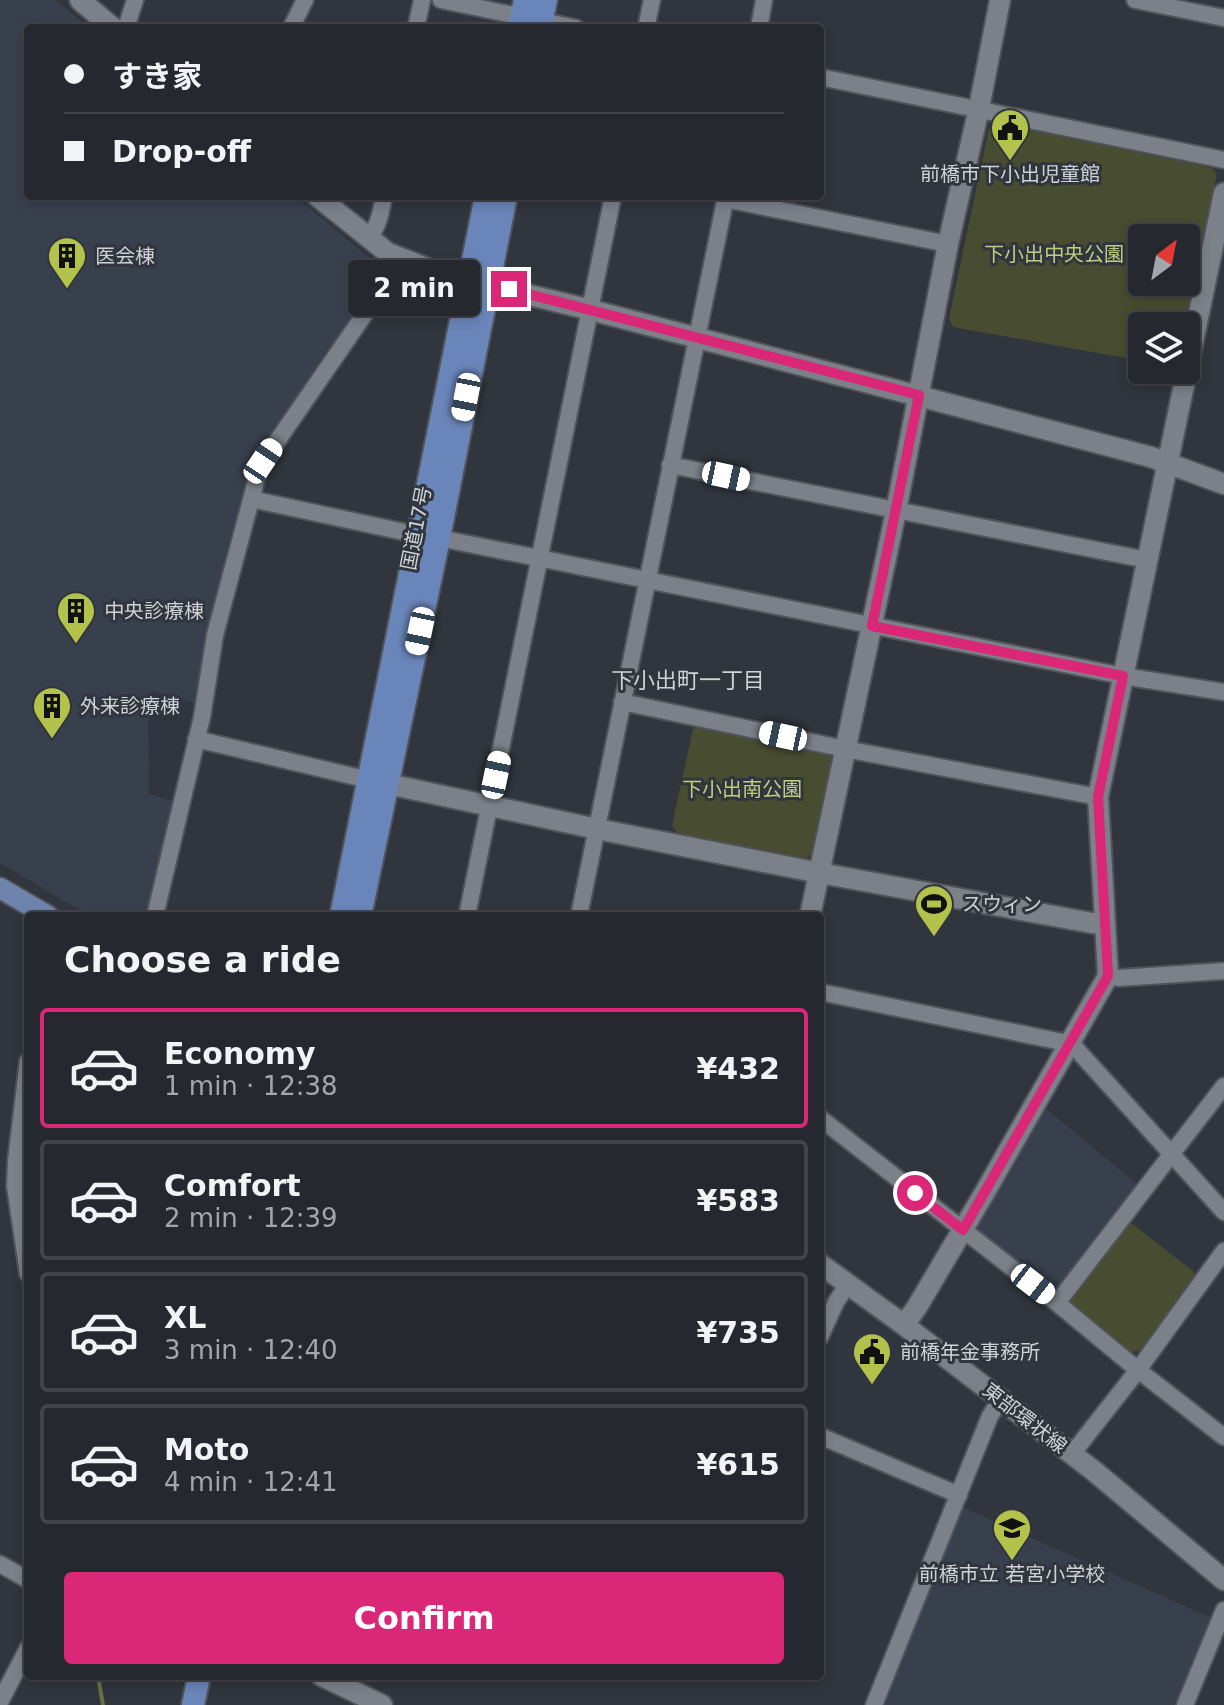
<!DOCTYPE html>
<meta charset="utf-8">
<style>
:root{--surface:#25282e;--page:#2d3036;--text:#f1f3f6;--muted:#a3a6aa;--line:#42444a;--accent:#db2777}
body{margin:0;font-family:"DejaVu Sans","Noto Sans JP",sans-serif;background:var(--page);color:var(--text);height:100vh;display:flex;flex-direction:column;font-size:30px;white-space:nowrap}
*{box-sizing:border-box;margin:0}
p{font-size:26px;color:var(--muted)}
.icon{flex:none;width:44px;height:44px;fill:none;stroke:currentColor;stroke-width:2;stroke-linecap:round;stroke-linejoin:round}
.map{position:relative;flex:1;overflow:hidden}
.side{position:absolute;left:24px;top:912px;width:800px;height:768px;display:flex;flex-direction:column;background:var(--surface);border-radius:8px;box-shadow:0 4px 12px #0003,0 0 0 2px var(--line)}
.side>*{flex:none}
.banner{position:absolute;left:24px;top:24px;width:800px;height:176px;border-radius:8px;box-shadow:0 4px 12px #0003,0 0 0 2px var(--line);display:grid;align-content:center;height:176px;padding:0 40px;background:var(--surface)}
.needle{width:52px;rotate:32deg}
.tools{position:absolute;left:1128px;top:224px;display:grid;gap:16px}
.tools a{display:grid;place-items:center;width:72px;height:72px;border-radius:8px;background:var(--surface);box-shadow:0 4px 12px #0003,0 0 0 2px var(--line);font-size:40px}
.end{position:absolute;width:36px;height:36px;margin:-18px;border:10px solid #db2777;background:#fff;box-shadow:0 0 0 4px #fff}
.from{border-radius:50%}
.bubble{position:absolute;height:56px;border-radius:8px;background:var(--surface);box-shadow:0 4px 12px #0003,0 0 0 2px var(--line);font-size:26px;font-weight:800;line-height:56px;text-align:center}
.car{position:absolute;width:24px;height:48px;margin:-24px -12px;border-radius:10px;box-shadow:0 0 6px 2px #0007;background:linear-gradient(#fff 24%,#345 0 40%,#fff 0 76%,#345 0 86%,#fff 0)}
.banner b{display:flex;align-items:center;gap:28px;height:76px;font-size:30px}
.banner b+b{border-top:2px solid var(--line)}
.banner i{width:20px;height:20px;background:var(--text)}
ul{padding:0;list-style:none}
li{display:flex;align-items:center;gap:24px;height:120px;margin:0 16px 12px;padding:0 24px;border:4px solid var(--line);border-radius:8px}
li div{flex:1}
li b{display:block;font-size:30px}
li em{font-style:normal;font-weight:800}
li.active{border-color:var(--accent)}
li>.icon{width:72px;height:72px;stroke-width:1.5}
h2{padding:0 40px;font-size:36px;line-height:96px}
.cta{display:flex;gap:16px;margin-top:auto;padding:16px 40px}
.cta a{flex:1;height:92px;border-radius:8px;background:var(--accent);color:#fff;font-size:32px;font-weight:800;line-height:92px;text-align:center}
.map>svg:first-child{display:block}
.built{fill:#39404d}
.green{fill:#484c31;fill-rule:evenodd}
.lines{fill:none;stroke-linecap:round;stroke-linejoin:round}
.stream{stroke:#697140;stroke-width:4}
.minor-casing{stroke:#50535a;stroke-width:20}
.tertiary-casing{stroke:#50535a;stroke-width:24}
.primary-casing{stroke:#50535a;stroke-width:24}
.trunk-casing{stroke:#50535a;stroke-width:26}
.minor{stroke:#7c8089;stroke-width:16}
.tertiary{stroke:#7c8089;stroke-width:20}
.primary{stroke:#6e84ad;stroke-width:20}
.trunk{stroke:#6a85b9;stroke-width:22}
.route{stroke:#db2777;stroke-width:10}
.labels{text-anchor:middle;stroke-width:6;stroke-linejoin:round;paint-order:stroke}
.poi-label{font-size:20px;fill:#cfd2d7;stroke:#31353d;text-anchor:start}
.park-label{font-size:20px;fill:#c0cd80;stroke:#31353d}
.street-label{font-size:20px;fill:#cfd2d7;stroke:#31353d}
.neighbourhood-label{font-size:22px;fill:#cfd2d7;stroke:#31353d}
</style>
<div class="map">
<svg width="1224" height="1705" viewBox="0 0 1224 1705">
<rect width="100%" height="100%" fill="#31353d"/>
<!-- built -->
<path class="built" d="M0,0H55L90,28H28V196H295L382,268L384,276L320,361L252,462L205,641L195,703L153,691L148,722L149,794L173,801L146,916H94L66,902L0,863Z
M1044,1107L1141,1187L1059,1290H1051L980,1234L977,1224Z
M960,1506L1212,1618L1176,1705H880Z"/>
<!-- green -->
<path class="green" d="M993,122L1212,168L1217,174L1184,326H1142V361L953,327L949,318L989,128ZM1142,238H1186V282H1142Z
M701,724L830,751L834,757L814,852L807,858L678,834L672,825L693,729Z
M1131,1223L1193,1271L1195,1279L1140,1351L1130,1352L1069,1303L1068,1294L1122,1224Z"/>
<g class="lines">
<!-- stream -->
<path class="stream" d="M98,1676L103,1705"/>
<!-- minor casing -->
<g class="minor-casing">
<path id="minor" d="M441,0L576,28
M1135,0L1224,18
M126,28L135,0
M291,28L305,0
M416,28L422,0
M646,28L652,0
M759,28L764,0
M820,77L1224,160
M725,199L948,244
M369,238C379,225 381,212 384,196
M670,465L1147,560
M251,499L418,535
M439,538L1123,676L1224,692
M622,702L845,749L1098,797
M196,739L369,780
M155,916L202,717L215,635L260,466L382,289L400,259
M467,916L613,196
M579,916L726,196
M1108,976L1119,978L1224,971
M820,992L1062,1042H1070L1224,1212
M28,1061L16,1161L15,1186L28,1274
M820,1118L1057,1303L1138,1370L1224,1437
M1057,1303L1224,1086
M820,1337L836,1302L848,1284
M820,1436L959,1495
M1072,1454L1138,1370L1224,1251
M0,1564L28,1580
M0,1702L28,1648
M874,1705L990,1416L1001,1399
M1185,1705L1224,1610"/>
</g>
<!-- tertiary casing -->
<g class="tertiary-casing">
<path id="tertiary" d="M80,0L113,28
M317,196L388,253L439,273L591,310L1151,457L1224,484
M374,781L597,829L820,873L1092,923L1104,922
M810,916L896,511L948,244L979,108L1000,0
M820,1264L904,1325L1094,1471L1224,1580
M904,1325L917,1307L985,1192L1108,976L1098,797L1224,193
M322,1676L382,1705"/>
</g>
<!-- primary casing -->
<g class="primary-casing">
<path id="primary" d="M0,888L48,916"/>
</g>
<!-- trunk casing -->
<g class="trunk-casing">
<path id="trunk" d="M519,28L525,0
M540,28L546,0
M341,916L486,196
M360,916L439,538L506,196
M193,1705L199,1676"/>
</g>
<!-- minor -->
<use href="#minor" class="minor"/>
<!-- tertiary -->
<use href="#tertiary" class="tertiary"/>
<!-- primary -->
<use href="#primary" class="primary"/>
<!-- trunk -->
<use href="#trunk" class="trunk"/>
</g>
<g class="lines">
<!-- route -->
<path class="route" d="M509,289L919,395L872,626L1123,676L1098,797L1108,976L963,1230L915,1193"/>
</g>
<!-- icons -->
<defs>
<g id="civic-pin" transform="scale(2)"><path d="M0 17L-7.5 6A9.5 9.5 0 1 1 7.5 6Z" fill="#b3c24b" stroke="#31353d"/><path d="M-.6-6.5H3V-4.5H.6V-3L4-1V1h2V6H-6V1h2V-1L-.6-3ZM-1.2 2.5V6h2.4V2.5Z" fill="#111"/></g>
<g id="building-pin" transform="scale(2)"><path d="M0 17L-7.5 6A9.5 9.5 0 1 1 7.5 6Z" fill="#b3c24b" stroke="#31353d"/><path d="M-4-6H4V6H1V3H-1V6H-4ZM-2.5-4.3h1.7v1.8h-1.7ZM.8-4.3h1.7v1.8H.8ZM-2.5-1h1.7V.8h-1.7ZM.8-1h1.7V.8H.8Z" fill="#111"/></g>
<g id="stadium-pin" transform="scale(2)"><path d="M0 17L-7.5 6A9.5 9.5 0 1 1 7.5 6Z" fill="#b3c24b" stroke="#31353d"/><path d="M0-5a6.5 5 0 1 0 0 10a6.5 5 0 1 0 0-10ZM-3.5-1.8h7v3.6h-7Z" fill="#111"/></g>
<g id="school-pin" transform="scale(2)"><path d="M0 17L-7.5 6A9.5 9.5 0 1 1 7.5 6Z" fill="#b3c24b" stroke="#31353d"/><path d="M0-5L7-2L0 1L-7-2ZM-4 1L0 2.5L4 1V4Q0 6-4 4Z" fill="#111"/></g>
</defs>
<g fill-rule="evenodd">
<use href="#civic-pin" x="1010" y="128"/>
<use href="#building-pin" x="67" y="256"/>
<use href="#building-pin" x="76" y="611"/>
<use href="#building-pin" x="52" y="706"/>
<use href="#stadium-pin" x="934" y="904"/>
<use href="#civic-pin" x="872" y="1352"/>
<use href="#school-pin" x="1012" y="1528"/>
</g>
<g class="labels">
<!-- poi labels -->
<g class="poi-label">
<text x="1010" y="181" text-anchor="middle">前橋市下小出児童館</text>
<text x="95" y="263">医会棟</text>
<text x="104" y="618">中央診療棟</text>
<text x="80" y="713">外来診療棟</text>
<text x="962" y="911">スウィン</text>
<text x="900" y="1359">前橋年金事務所</text>
<text x="1012" y="1581" text-anchor="middle">前橋市立 若宮小学校</text>
</g>
<!-- park labels -->
<g class="park-label">
<text x="1054" y="261">下小出中央公園</text>
<text x="742" y="796">下小出南公園</text>
</g>
<!-- street labels -->
<g class="street-label">
<text transform="translate(416 528) rotate(-79)" y="7">国道17号</text>
<text transform="translate(1025 1418) rotate(38)" y="7">東部環状線</text>
</g>
<!-- neighbourhood labels -->
<g class="neighbourhood-label">
<text x="688" y="688">下小出町一丁目</text>
</g>
</g>
</svg>
<div class="tools">
<a><svg class="needle" viewBox="-14 -14 28 28"><path d="M0-13l5 13h-10z" fill="#e53935"/><path d="M0 13l5-13h-10z" fill="#a3a6aa"/></svg></a>
<a><svg class="icon" aria-label="layers" viewBox="0 0 24 24"><path d="M12 4l9 5-9 5-9-5zM3 14l9 5 9-5"/></svg></a>
</div>
<i class="end from" style="left:915px;top:1193px"></i>
<i class="end" style="left:509px;top:289px"></i>
<div class="bubble" style="left:348px;top:260px;width:132px">2 min</div>
<i class="car" style="left:466px;top:397px;rotate:191deg"></i>
<i class="car" style="left:263px;top:461px;rotate:34deg"></i>
<i class="car" style="left:726px;top:476px;rotate:102deg"></i>
<i class="car" style="left:420px;top:631px;rotate:192deg"></i>
<i class="car" style="left:783px;top:736px;rotate:282deg"></i>
<i class="car" style="left:496px;top:775px;rotate:12deg"></i>
<i class="car" style="left:1033px;top:1284px;rotate:128deg"></i>
<div class="banner">
<b><i class="from"></i>すき家</b>
<b><i></i>Drop-off</b>
</div>
<section class="side">
<h2>Choose a ride</h2>
<ul>
<li class="active"><svg class="icon" aria-label="car" viewBox="0 0 24 24"><path d="M5 17H2v-5l4-1 3-4h7l3 4 3 1v5h-3M9 17h6M6 11h13"/><circle cx="7" cy="17" r="2"/><circle cx="17" cy="17" r="2"/></svg><div><b>Economy</b><p>1 min · 12:38</p></div><em>¥432</em></li>
<li><svg class="icon" aria-label="car" viewBox="0 0 24 24"><path d="M5 17H2v-5l4-1 3-4h7l3 4 3 1v5h-3M9 17h6M6 11h13"/><circle cx="7" cy="17" r="2"/><circle cx="17" cy="17" r="2"/></svg><div><b>Comfort</b><p>2 min · 12:39</p></div><em>¥583</em></li>
<li><svg class="icon" aria-label="car" viewBox="0 0 24 24"><path d="M5 17H2v-5l4-1 3-4h7l3 4 3 1v5h-3M9 17h6M6 11h13"/><circle cx="7" cy="17" r="2"/><circle cx="17" cy="17" r="2"/></svg><div><b>XL</b><p>3 min · 12:40</p></div><em>¥735</em></li>
<li><svg class="icon" aria-label="car" viewBox="0 0 24 24"><path d="M5 17H2v-5l4-1 3-4h7l3 4 3 1v5h-3M9 17h6M6 11h13"/><circle cx="7" cy="17" r="2"/><circle cx="17" cy="17" r="2"/></svg><div><b>Moto</b><p>4 min · 12:41</p></div><em>¥615</em></li>
</ul>
<div class="cta"><a>Confirm</a></div>
</section>
</div>
